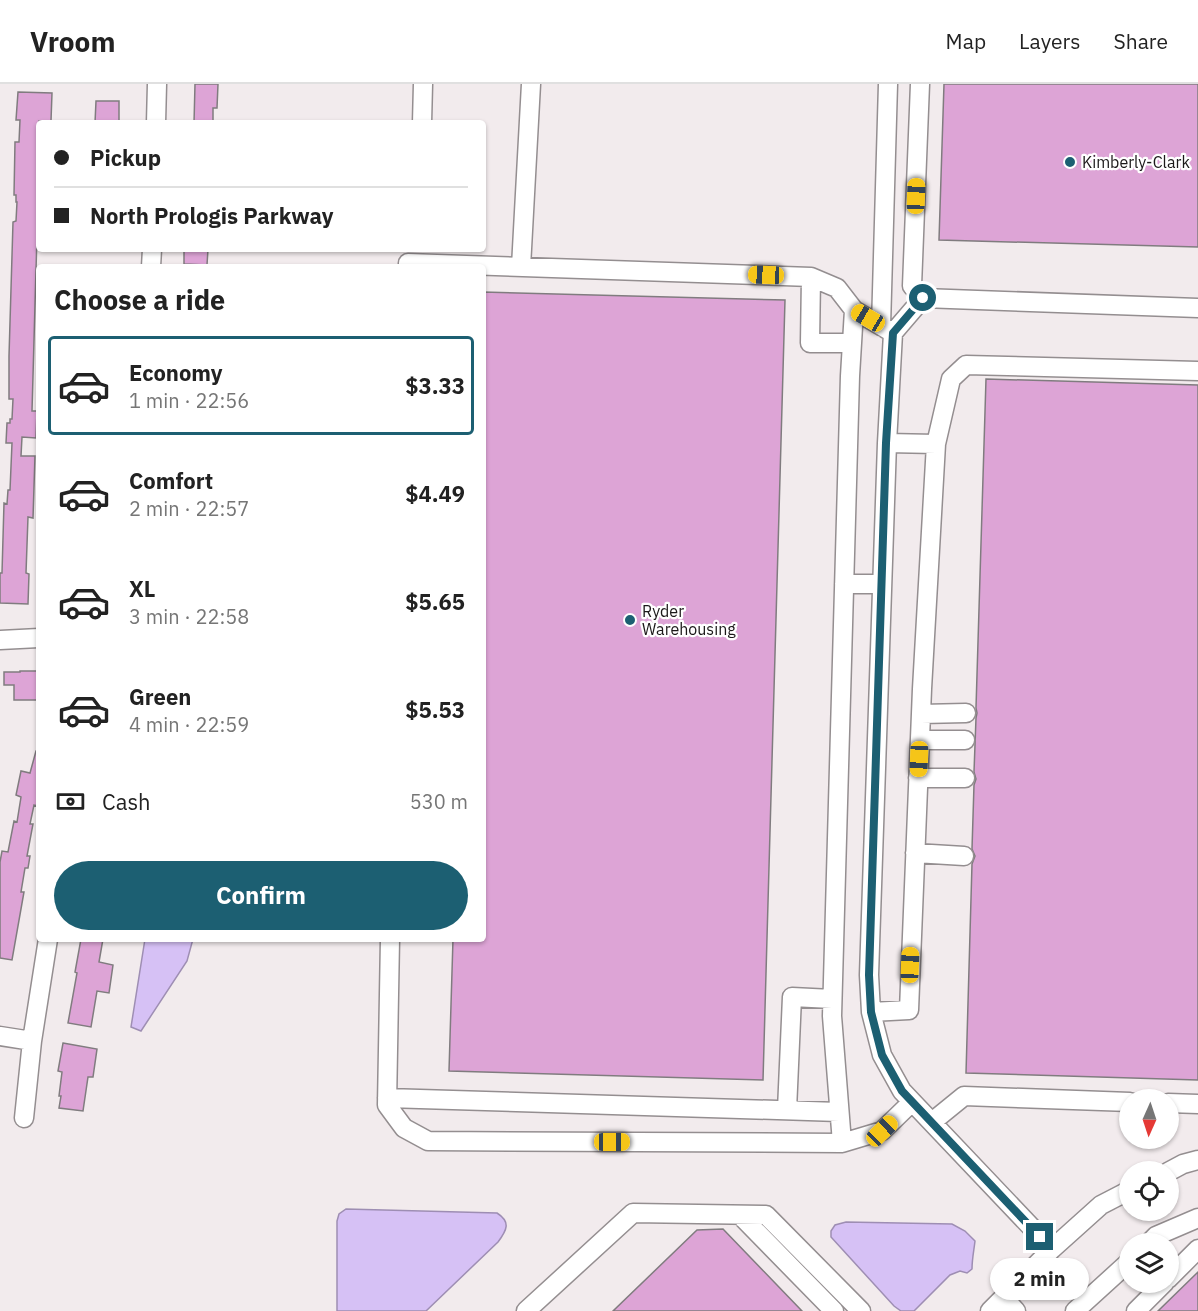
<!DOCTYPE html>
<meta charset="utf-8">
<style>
:root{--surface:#fff;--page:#f2f2f2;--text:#222;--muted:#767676;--line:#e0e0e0;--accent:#1c5f72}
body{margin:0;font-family:"IBM Plex Sans",sans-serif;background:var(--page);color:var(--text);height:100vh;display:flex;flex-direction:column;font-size:22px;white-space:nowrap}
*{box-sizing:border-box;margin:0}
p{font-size:20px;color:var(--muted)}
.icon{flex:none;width:33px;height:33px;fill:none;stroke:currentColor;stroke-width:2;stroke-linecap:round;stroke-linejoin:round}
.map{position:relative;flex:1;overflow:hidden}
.sheet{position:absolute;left:36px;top:180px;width:450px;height:678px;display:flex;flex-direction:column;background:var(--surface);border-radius:6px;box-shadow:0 2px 4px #0004}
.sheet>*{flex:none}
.guide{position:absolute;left:36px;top:36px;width:450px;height:132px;border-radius:6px;box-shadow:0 2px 4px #0004;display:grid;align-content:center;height:132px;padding:0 18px;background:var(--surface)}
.needle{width:39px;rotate:183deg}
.fabs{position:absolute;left:1119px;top:1005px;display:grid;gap:12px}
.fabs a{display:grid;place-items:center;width:60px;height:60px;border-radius:50%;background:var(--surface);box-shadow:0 2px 4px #0004;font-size:30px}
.end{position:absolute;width:27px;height:27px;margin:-14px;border:8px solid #1c5f72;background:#fff;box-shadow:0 0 0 3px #fff}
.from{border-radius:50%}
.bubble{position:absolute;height:42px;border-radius:21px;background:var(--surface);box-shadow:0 2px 4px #0004;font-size:20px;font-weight:800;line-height:42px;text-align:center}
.car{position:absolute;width:18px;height:36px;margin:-18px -9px;border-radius:8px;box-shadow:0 0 4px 2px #0007;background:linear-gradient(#f5c518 24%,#345 0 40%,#f5c518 0 76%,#345 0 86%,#f5c518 0)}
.guide b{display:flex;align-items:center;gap:21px;height:57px;font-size:22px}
.guide b+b{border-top:2px solid var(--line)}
.guide i{width:15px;height:15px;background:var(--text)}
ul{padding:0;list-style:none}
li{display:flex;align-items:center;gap:18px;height:99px;margin:0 12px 9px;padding:0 6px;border:3px solid transparent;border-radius:6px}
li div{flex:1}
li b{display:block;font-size:22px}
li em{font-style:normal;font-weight:800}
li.current{border-color:var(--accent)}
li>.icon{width:54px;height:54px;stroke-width:1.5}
h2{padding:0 18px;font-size:27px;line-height:72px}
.pay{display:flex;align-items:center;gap:15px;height:66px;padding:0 18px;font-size:22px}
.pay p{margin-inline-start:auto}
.primary-button{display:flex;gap:12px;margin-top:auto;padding:12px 18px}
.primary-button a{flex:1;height:69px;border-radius:36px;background:var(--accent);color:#fff;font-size:24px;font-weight:800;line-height:69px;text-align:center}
header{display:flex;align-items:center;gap:36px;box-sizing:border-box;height:84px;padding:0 30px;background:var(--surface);border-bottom:2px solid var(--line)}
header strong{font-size:28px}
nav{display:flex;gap:33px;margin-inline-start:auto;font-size:21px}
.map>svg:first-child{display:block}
.water{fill:#d6c1f5;stroke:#9e8eb3;stroke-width:1.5}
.building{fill:#dda4d6;stroke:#807c7f;stroke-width:1.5}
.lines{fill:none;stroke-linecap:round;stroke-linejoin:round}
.minor-casing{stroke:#948e90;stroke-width:21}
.minor{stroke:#fff;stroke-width:18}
.route{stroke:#1c5f72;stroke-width:8}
.poi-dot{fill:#1c5f72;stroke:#fff;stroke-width:2}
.labels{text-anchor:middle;stroke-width:4.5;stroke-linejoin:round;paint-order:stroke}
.poi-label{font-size:16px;fill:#1b1819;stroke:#fff;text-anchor:start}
</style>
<header>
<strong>Vroom</strong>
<nav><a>Map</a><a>Layers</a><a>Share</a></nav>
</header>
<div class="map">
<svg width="1198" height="1227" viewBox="0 0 1198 1227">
<rect width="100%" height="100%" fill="#f2ebed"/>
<!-- water -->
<path class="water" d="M145,855H193L187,877L141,947L131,943Z
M346,1125L497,1129C511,1138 507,1146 498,1158L426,1227H337V1137L339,1130Z
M846,1138L952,1140L965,1147L975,1157C974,1166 972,1175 972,1185L967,1189L960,1187L950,1191L914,1227H901L894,1222L831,1153V1147L835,1141Z"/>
<!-- building -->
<path class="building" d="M195,0H218L217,24H213V39H194Z
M944,0H1198V163L939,156Z
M18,8L52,9L51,37H39V151H37L32,327H37L36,354L22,353L21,372H35L33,434L28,433L26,489L29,490L28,520L0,519V489H2L4,419L7,420L8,406H10L12,359H6L7,339H10V335H12L13,315H9V272L13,138L16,137L17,118H16V111H14L15,58H19L20,36H16Z
M96,17H119V39H95Z
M184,165H208L207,181L184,180Z
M483,208L785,216L763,996L449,987L453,855H483Z
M986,295L1198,301V996L966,989L972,780L975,772L972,765L974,701L976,695L974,688L976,634L977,629L976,624Z
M20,587H37V616H14V601H4V588H20Z
M36,667H39V716H38L36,722L34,721L30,740H33L27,772H30L28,784H25L21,808H24L12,876L0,874V778L2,767L8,768L14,737L17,738L21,713L16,711L21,687L30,689Z
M81,855H103L99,878L113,881L109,909L97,907L91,943L68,939L77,889L75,888Z
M63,959L97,965L93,993H88L83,1027L59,1024L61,1012H59L62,988L58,987Z
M723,1145L802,1227H613L697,1146Z
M1198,1188V1227H1158Z"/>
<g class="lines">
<!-- minor casing -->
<g class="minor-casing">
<path id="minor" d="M156,39L157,0
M422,39L423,0
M151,183L152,165
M408,183V179L811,193L837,204L854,226L893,249
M521,183L531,0
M811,193L810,259H852
M923,214L1198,224
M881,242L888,0
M893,249L887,359L869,891L871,928L882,971L902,1007L1052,1165
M893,249L923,214L912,202L920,0
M887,359L936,360L951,295L966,281L1198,287
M844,500H882
M0,556L39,554
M921,630L966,629
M920,656H965
M918,694H965
M915,769L964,772
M390,855L387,1021L404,1044L428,1057L842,1059L882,1047L912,1018
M871,928L909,926L922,605L936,360
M0,952L32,957
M387,1014L839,1028
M1168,1019L1198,1020
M787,1026L792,913L832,915
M24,1034L32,957L48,855
M932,1038L964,1012L1130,1018
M842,1059L832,932L850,292L854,226
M1168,1088L1183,1080L1198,1076
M740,1131L834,1227
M1148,1160L1156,1152L1198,1134
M1168,1195L1198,1165
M1004,1214L1016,1227
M526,1227L633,1129L766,1131L861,1227
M990,1227L1052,1165L1101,1121L1130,1106
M1075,1227L1130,1177
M1136,1227L1165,1198"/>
</g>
<!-- minor -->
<use href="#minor" class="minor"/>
</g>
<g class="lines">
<!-- route -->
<path class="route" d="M923,214L893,249L886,359L869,891L871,928L882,971L902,1007L1040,1153"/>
</g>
<!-- markers -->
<g class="poi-dot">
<circle cx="1070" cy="78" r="6"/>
<circle cx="630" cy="536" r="6"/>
</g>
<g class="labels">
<!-- poi labels -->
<g class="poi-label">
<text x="1082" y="84">Kimberly-Clark</text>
<text x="642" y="533">Ryder<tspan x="642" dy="18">Warehousing</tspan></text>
</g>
</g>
</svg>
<div class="fabs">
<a><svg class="needle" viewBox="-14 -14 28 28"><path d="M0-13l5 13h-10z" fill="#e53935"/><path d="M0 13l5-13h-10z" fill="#767676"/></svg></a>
<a><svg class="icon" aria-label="locate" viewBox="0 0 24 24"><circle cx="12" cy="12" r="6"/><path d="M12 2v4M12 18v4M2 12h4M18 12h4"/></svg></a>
<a><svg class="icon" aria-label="layers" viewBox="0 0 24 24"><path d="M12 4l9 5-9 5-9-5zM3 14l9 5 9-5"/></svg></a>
</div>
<i class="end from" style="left:923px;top:214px"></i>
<i class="end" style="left:1040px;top:1153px"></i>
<div class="bubble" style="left:990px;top:1174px;width:99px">2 min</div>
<i class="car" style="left:916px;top:112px;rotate:2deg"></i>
<i class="car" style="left:766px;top:191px;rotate:272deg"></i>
<i class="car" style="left:868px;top:234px;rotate:300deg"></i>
<i class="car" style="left:919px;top:675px;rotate:182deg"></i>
<i class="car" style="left:910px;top:881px;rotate:2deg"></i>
<i class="car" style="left:882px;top:1047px;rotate:46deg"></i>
<i class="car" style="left:612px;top:1058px;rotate:90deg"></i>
<div class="guide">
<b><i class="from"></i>Pickup</b>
<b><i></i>North Prologis Parkway</b>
</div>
<section class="sheet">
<h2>Choose a ride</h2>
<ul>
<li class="current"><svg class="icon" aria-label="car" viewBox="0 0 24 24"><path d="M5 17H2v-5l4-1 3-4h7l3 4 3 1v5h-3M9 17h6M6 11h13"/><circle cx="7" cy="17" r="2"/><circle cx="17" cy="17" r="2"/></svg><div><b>Economy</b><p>1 min · 22:56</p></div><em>$3.33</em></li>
<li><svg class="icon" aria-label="car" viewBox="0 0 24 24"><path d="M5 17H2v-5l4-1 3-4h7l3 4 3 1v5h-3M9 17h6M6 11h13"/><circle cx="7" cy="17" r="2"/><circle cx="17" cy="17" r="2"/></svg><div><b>Comfort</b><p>2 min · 22:57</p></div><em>$4.49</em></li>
<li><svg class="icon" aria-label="car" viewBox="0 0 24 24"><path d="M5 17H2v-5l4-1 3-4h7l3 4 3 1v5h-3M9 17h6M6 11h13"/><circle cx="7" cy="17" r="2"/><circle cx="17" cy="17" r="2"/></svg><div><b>XL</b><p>3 min · 22:58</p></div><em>$5.65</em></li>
<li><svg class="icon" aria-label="car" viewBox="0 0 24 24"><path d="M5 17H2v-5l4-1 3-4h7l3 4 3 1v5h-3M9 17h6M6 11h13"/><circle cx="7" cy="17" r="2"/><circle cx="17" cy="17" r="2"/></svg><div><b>Green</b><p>4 min · 22:59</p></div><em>$5.53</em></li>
</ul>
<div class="pay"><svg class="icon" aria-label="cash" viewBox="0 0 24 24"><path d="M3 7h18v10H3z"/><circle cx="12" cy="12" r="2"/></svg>Cash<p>530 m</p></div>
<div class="primary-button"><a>Confirm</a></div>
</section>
</div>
